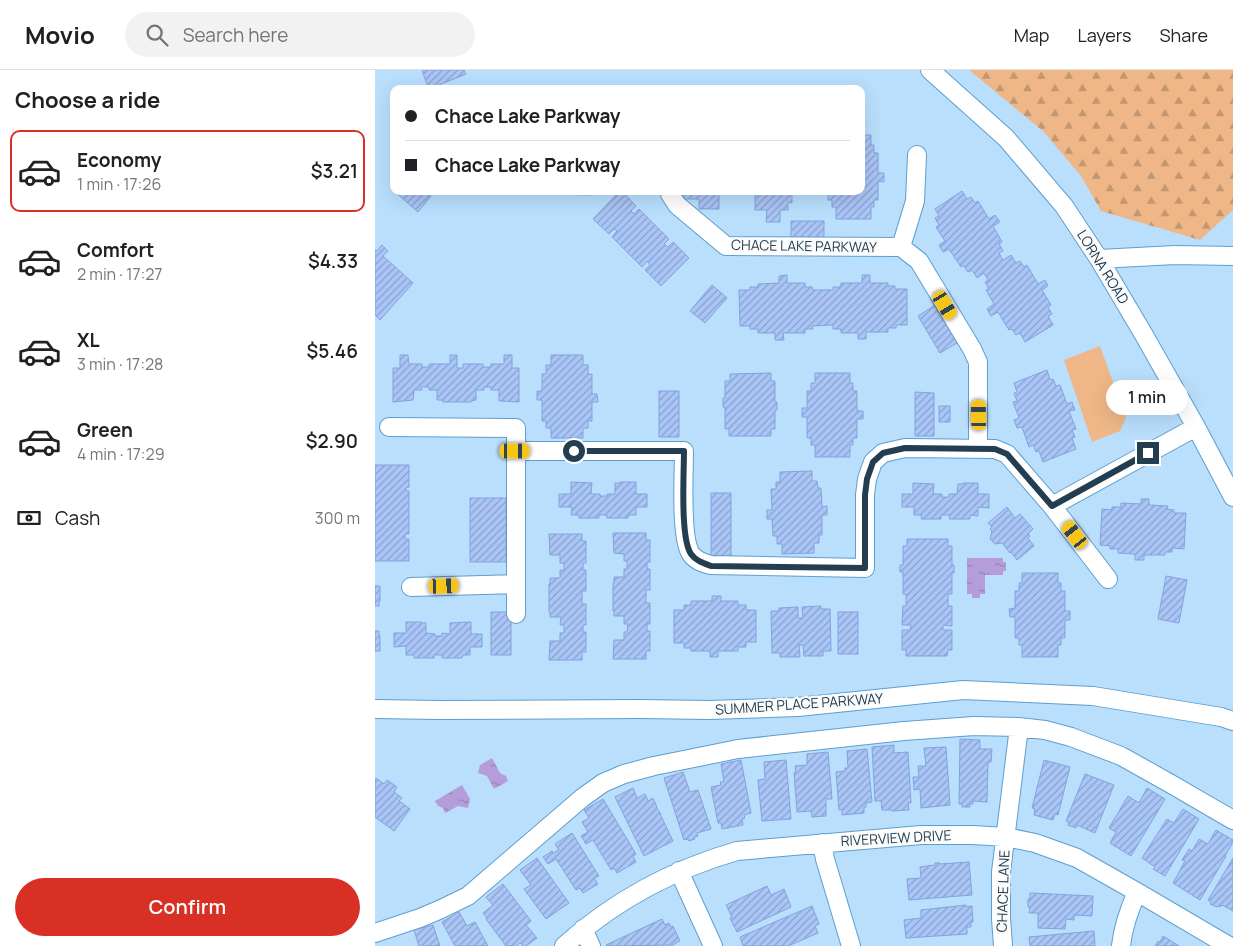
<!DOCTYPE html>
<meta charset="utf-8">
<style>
:root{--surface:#fff;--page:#f2f2f2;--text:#202124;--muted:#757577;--line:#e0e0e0;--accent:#d93025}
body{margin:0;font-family:Manrope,sans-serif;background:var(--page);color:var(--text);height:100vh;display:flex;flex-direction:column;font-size:19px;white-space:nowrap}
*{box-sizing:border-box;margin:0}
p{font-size:16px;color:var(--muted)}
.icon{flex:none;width:28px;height:28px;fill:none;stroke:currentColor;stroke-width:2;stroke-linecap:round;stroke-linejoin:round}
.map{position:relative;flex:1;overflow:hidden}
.sheet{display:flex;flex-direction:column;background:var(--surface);width:375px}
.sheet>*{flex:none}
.top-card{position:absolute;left:15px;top:15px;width:475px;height:110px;border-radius:10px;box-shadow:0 5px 20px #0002;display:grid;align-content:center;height:110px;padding:0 15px;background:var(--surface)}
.end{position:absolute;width:22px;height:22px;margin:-11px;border:6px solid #233e51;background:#fff;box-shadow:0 0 0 2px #fff}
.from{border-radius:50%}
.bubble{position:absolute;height:35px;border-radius:18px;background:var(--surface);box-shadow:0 5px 20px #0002;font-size:16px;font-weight:600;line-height:35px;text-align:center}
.car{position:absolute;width:15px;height:30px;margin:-15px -8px;border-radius:6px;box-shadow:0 0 4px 1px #0007;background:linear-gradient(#f5c518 24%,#345 0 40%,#f5c518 0 76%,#345 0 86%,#f5c518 0)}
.top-card b{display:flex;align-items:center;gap:18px;height:48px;font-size:19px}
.top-card b+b{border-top:1px solid var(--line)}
.top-card i{width:12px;height:12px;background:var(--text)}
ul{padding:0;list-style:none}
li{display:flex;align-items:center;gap:15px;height:82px;margin:0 10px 8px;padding:0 5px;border:2px solid transparent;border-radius:10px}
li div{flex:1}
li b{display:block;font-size:19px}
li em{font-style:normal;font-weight:600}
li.selected{border-color:var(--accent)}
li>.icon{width:45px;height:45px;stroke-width:1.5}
h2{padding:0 15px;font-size:22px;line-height:60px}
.pay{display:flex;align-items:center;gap:12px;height:55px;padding:0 15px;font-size:19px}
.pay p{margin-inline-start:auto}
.action{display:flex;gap:10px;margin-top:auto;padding:10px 15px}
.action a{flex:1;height:58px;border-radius:30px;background:var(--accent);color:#fff;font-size:20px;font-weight:600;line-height:58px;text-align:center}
header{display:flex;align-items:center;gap:30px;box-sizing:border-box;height:70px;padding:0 25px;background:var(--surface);border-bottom:1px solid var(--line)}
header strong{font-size:24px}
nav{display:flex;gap:28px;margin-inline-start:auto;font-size:18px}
.search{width:350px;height:45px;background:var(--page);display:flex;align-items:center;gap:12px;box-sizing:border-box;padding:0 18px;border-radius:28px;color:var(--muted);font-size:19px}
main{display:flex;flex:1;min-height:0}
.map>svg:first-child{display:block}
.green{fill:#efb787}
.forest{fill:url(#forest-firs)}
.water{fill:url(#water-ripples)}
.building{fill:url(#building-hatch);stroke:#81a3de}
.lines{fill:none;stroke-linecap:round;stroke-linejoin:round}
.minor-casing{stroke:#5e9ecd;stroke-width:20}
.minor{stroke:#fff;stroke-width:18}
.route{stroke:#233e51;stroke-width:6}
.labels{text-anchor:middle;stroke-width:4.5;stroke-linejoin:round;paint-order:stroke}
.street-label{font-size:14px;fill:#233e51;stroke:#fbfbfb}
</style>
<header>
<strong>Movio</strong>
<div class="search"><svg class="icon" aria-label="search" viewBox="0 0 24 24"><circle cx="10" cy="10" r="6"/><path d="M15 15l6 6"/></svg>Search here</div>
<nav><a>Map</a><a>Layers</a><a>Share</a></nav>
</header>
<main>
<section class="sheet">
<h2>Choose a ride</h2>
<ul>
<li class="selected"><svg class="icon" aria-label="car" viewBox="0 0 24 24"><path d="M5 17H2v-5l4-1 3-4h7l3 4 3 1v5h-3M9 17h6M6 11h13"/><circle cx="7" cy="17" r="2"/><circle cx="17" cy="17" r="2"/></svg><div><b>Economy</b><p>1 min · 17:26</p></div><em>$3.21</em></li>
<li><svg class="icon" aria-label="car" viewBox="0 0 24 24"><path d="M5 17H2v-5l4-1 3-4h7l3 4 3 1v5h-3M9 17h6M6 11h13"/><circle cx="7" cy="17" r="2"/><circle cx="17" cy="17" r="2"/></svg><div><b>Comfort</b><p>2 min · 17:27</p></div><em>$4.33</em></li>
<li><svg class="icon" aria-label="car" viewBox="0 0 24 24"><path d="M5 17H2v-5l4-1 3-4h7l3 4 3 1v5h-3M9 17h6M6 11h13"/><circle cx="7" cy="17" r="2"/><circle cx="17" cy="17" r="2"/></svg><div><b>XL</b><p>3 min · 17:28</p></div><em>$5.46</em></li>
<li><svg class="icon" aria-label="car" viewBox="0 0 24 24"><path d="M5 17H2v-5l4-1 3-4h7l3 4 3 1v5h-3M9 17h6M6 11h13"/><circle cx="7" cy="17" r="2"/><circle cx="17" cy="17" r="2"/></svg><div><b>Green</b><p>4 min · 17:29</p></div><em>$2.90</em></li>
</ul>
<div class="pay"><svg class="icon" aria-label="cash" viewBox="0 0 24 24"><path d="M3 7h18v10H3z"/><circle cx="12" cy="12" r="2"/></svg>Cash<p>300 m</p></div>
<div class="action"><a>Confirm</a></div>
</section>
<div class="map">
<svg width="858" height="876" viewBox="0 0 858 876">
<defs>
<pattern id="forest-firs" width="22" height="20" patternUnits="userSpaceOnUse" patternTransform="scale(1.25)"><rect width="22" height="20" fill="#efb787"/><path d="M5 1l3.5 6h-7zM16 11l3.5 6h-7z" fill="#c19671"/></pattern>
<pattern id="water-ripples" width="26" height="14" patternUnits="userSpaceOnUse" patternTransform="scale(1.25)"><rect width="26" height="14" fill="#b59ddb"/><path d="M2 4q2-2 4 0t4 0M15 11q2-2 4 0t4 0" fill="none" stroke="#9381b4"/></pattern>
<pattern id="building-hatch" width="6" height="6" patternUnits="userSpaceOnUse" patternTransform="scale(1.25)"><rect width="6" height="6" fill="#aac5f7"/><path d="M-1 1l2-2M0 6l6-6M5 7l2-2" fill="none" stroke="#8aa1ca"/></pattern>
</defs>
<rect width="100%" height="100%" fill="#b9dffd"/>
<!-- green -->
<path class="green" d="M725,276L751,348L745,361L717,372L689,290Z"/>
<!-- forest -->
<path class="forest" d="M594,0H858V140L825,170L726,141L706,106L669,62Z"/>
<!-- water -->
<path class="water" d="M592,488H628V492H631V501H628V505H610V524H605V528H597V524H592Z
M117,688L125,703L131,706L133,711L119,719L112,706L103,703L105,695Z
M87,715L95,729L93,738L83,736L70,743L68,738L63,736L60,731Z"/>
<!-- building -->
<path class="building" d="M48,0H89L91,4L54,19L47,1Z
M486,65H496V75H499V83H503V103H509V112L503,111V130H499V137H496V149H461V137H457V130H453V121H486Z
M19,121H50L56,126L43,142Z
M175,121H217V125L175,124Z
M245,121H247L261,136L256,141L259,144L264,139L294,169L289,174L293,177L298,172L314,188L286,216L270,200L275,195L272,191L267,197L237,167L242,161L239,159L234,164L218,149Z
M306,121H344V139H324V129H307Z
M382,121H417V133L413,132V140H405V152H391L392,140H380V125H381Z
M587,121L592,129L596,127L600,133L603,131L614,149L620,145L625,152L618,156L627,172L624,174L628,181L624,183L628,190L636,185L641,193L645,191L649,197L652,195L663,214L670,210L673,216L667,220L676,235L673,237L677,244L673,246L678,255L650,272L645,263L641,265L637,259L634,260L623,242L616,246L612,239L619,234L611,220L614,219L610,212L613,210L609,203L602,208L597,200L593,202L588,195L586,197L574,179L568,182L564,175L570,171L561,157L564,155L560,148L564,146L560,139Z
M416,151H449V171H416Z
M7,175L13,181L8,186L38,213L5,250L0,245V180L2,181Z
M412,205V213H430V217H437L438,220H458V217H466V213H487V205H495V213H513V216H520V219H532V255H521V258H513V262H491V269H483V263H466V259H458V255L437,256L438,259H430V263H408L409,270H400V263H383V259H375V256H365L364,220H375V217H383V214L404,213V206Z
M337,215L352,228L330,253L315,241Z
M560,235L582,273L565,283L543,246Z
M25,285H33L34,294H47V297H54V294H75V285H82V298H88V294H108V297H116V294H129V285H137V298H144V332L124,331V320H116V317H109V320H101V330L96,331V332H68V330H62V320H54V317H46L47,320H39L38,330L18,332V298H25Z
M176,285H208V295H213V304H217V324H222L223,332H217V351H213V358H208V368H176V358H171V351H167V330H162V321H167V304H171V295H176Z
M672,300L675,310L678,309L681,316L685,315L692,334L697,332L700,340L694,341L701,359L697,360L700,367L697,368L701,379L668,392L664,381L661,382L658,375L654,377L647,357L642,358L639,350L644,348L638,332L642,331L639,323L642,322L639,313Z
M396,303V311H400V332H402V340H400V359H396V366H354V359H350V337H348V328H350V311H355V304Z
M440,303H475V313H478V321H482V341H488V349H482V368H478V375H475V387H440V375H436V368H432V347H427V338H432V321H436V313H440Z
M284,321H304V367H284Z
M540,322L559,323V366H540Z
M564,336H575V352H564Z
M0,395H34V417L31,418V421H34V464H30V469H34V491H0Z
M437,401V411H442L443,418H446L447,437L452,436V445H447V465H444V473H439V483L407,484V474H402V466H398L397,449H392V440H397L396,419H401V412H405V402Z
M196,412L217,413L216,424H225V426H232V424H240V413H246L245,412H261V424H272V437H261V445H253V448H232V445H224V448H204V445H196L197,437H184V424H196Z
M538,413L559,414L558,424H567V427H574V424H582L583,414H588V413H603V424H614V438L603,437V446L595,445V449H574L575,445H566V449H546L547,445H539V437H527V424H538Z
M336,423H356V486H336Z
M95,428H131V492H95Z
M766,429H774V435L793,436L792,439L799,440V443H811L809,479L797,478V482H790V485H769V490H760V484L743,483V479H735V476L725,475L727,439L737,440V437H746V433L766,434Z
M632,437L640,448L645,444L658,459L653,464L655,466L653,468L659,476L642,490L636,482L635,483L627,473L620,474L615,469L617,461L615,459L617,457L613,453Z
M238,463H271V470H275V492H272V499H275V520H271V533H275V554H272V561H275V581H271V589H238L239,570H249V562H252L253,554H249V546H239V541H238V513H239V507H249V499H252V491H249V484L239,483Z
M174,464H207V471H211V493H208V500H211V521H207V534H211V555H208V562H211V582H207V590H174L175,571H185V563H189V555H185L186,547H175V542H174V514H175V508H185V500H189V493H185V485H175Z
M532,469H573V476H577V495H579V503L577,502V524H573V536H577V556L568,555V560H577V580H573L572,586H531V580H527V560H535L536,555H527L528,536H531V524H528V502H525V495H528V476H532Z
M647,503H683V513H686V521H690V541H695V550H690V568H686V575H683V587H647V575H644V568H640V547H635L634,539L640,538V521H644V513H647Z
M791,506L812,510L804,553L783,549Z
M0,516H5V531H4V536H0Z
M337,526H346V531H363V535H371V540H381V572H371V577H363V581H343V587H335V581H316V578H309V573H299V540H309V535H316V531H337Z
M446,536V539H455L456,581H448V586H429L428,575H424L425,587H405V583H397L396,541H404V538L423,537V548H428L427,537Z
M116,542H136V585H116Z
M463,542H483V584H463Z
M31,552H46V553H51V563L60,564L59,566H67V563L75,564V553L96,552V564H107V577H95V585H88L87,588H67V585H59V588H39V585H31V576L19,577V563H31Z
M0,561H4V566H5V581H0Z
M585,669L605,670V679H617L616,692H613L612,732L598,731V734H595V737H587V734H584Z
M519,675V683L533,682L536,733H533L534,740L517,741V740H507L506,731H500L497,677Z
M571,677L575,735L546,738L545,719L539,720L538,707H544L543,696H551L549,678Z
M492,679L497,732L491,733V737H489V743L467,745V739L464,740L461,702L470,701V698H473L472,681Z
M453,682L457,729H451V746L437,747L436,741L422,742L419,702H421L420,696L432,695V684Z
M366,690L376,743L369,745L370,748L367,749L368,755L347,759L346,753H343L336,717L346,715L345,712H349L346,694Z
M411,690L416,749L387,751L383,710L390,709L389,692Z
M669,690L695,697L683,745L680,744L678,750L659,745L660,739L657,738Z
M308,702L315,722L323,720L336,759L322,763L323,766L319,767L320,769L314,771L313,769L309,770L289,708Z
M710,704L739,715L720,763L702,755L701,758L693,755L694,752L691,751Z
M1,708L9,714L12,710L22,717L19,722L27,728L24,731L35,739L19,761L0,747V710Z
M258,718L262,728L270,724L273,731L278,728L282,737H281L286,744H285L298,771L269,786L240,727Z
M772,718L790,729L756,786L735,773L741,762L734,758L753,726L764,733Z
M228,729L261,784L258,786L261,792L242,803L239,798L236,800L218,770L211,774L206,766L213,762L207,752L214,748L209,740Z
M808,739L824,749L790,806L778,799L780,797L767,788L792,749L799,753Z
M841,760L858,770V772L850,786H851L825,830L798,813L810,791L807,790L814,779L817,781L824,769L833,774Z
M197,763L224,806L219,808L223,814L208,823L205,818L201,820L181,789L173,794L168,787L177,781L178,783L184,780L180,774Z
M162,788L194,833L171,849L149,819L156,815L145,800Z
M858,788V841L847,835L845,837L843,836L842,837L835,834L836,832L833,830Z
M594,792L597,825L534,830L532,809L546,808L545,797L560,795V793H565V794Z
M128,814L156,851L151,855L162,868L151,876H148L145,873L142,876H131L111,849L112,848L108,843L118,835L111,827Z
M392,816L396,825L409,819L416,837L362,862L355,848L357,847L351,835Z
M655,823L718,826L717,846L699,845V850L691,849L690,859L663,858V843H654L655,838L653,837V829H655Z
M591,835V837L597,836L598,852H596V857H592V864L531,868L529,850L546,848V840Z
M437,836L444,854L440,856L443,863L413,876H368L365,867Z
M84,842L92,856L100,852L113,876H80L67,852Z
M287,849L290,855L294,853L296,857L298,856L305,871L299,874V875L232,876L231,875Z
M58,855L65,876H44L39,860Z
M719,861L720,876H655L654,867Z
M788,866L804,876H780L783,871L785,872Z"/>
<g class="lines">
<!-- minor casing -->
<g class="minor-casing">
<path id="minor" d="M555,0L631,68L689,136L724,189L769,265L821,357L858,427
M542,85L540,131L526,177L544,191L597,279L603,292V379
M295,121V124L302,135L351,176L526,177
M724,189L800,185L858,186
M14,357L141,358V381
M677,436L821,357
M36,517L141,514
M141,544V381H309C309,402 305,468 316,484C321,491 328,493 336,495L490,498V425L492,409L498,392L508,383L530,378L620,379L632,384L677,436L733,509
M0,639L64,640L265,639L334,640L423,637L588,620L718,626L846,647L858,651
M447,773L450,789L476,876
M304,801L338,876
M208,859L216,876
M0,863L45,848L64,840L93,826L207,728L228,713L249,704L279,696L363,679L529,661L599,656L644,657L670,660L696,667L746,686L796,714L858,750
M189,876C240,830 296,800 362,781L546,765H598L631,767L660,773L702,788L762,822L854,876
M628,876L626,848V802L644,657
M746,876C748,856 754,840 762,822"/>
</g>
<!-- minor -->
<use href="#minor" class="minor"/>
</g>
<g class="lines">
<!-- route -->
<path class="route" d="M199,381H309C309,403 305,468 316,484C321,491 328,493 336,496L490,498V425L492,409L498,392L508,383L530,378L620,379L632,384L677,436L773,383"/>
</g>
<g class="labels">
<!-- street labels -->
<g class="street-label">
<text transform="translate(429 176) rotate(1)" y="5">CHACE LAKE PARKWAY</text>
<text transform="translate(728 197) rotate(58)" y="5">LORNA ROAD</text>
<text transform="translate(424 634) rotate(-4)" y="5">SUMMER PLACE PARKWAY</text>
<text transform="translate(521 768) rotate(-3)" y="5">RIVERVIEW DRIVE</text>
<text transform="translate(628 821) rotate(-88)" y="5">CHACE LANE</text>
</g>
</g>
</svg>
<i class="end from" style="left:199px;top:381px"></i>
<i class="end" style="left:773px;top:383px"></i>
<div class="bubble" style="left:731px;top:310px;width:82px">1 min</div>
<i class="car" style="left:570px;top:235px;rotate:149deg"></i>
<i class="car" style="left:604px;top:345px;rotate:359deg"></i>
<i class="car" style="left:140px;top:381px;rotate:90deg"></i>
<i class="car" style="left:700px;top:465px;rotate:323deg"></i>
<i class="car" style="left:69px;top:516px;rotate:88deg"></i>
<div class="top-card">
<b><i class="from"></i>Chace Lake Parkway</b>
<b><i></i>Chace Lake Parkway</b>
</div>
</div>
</main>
